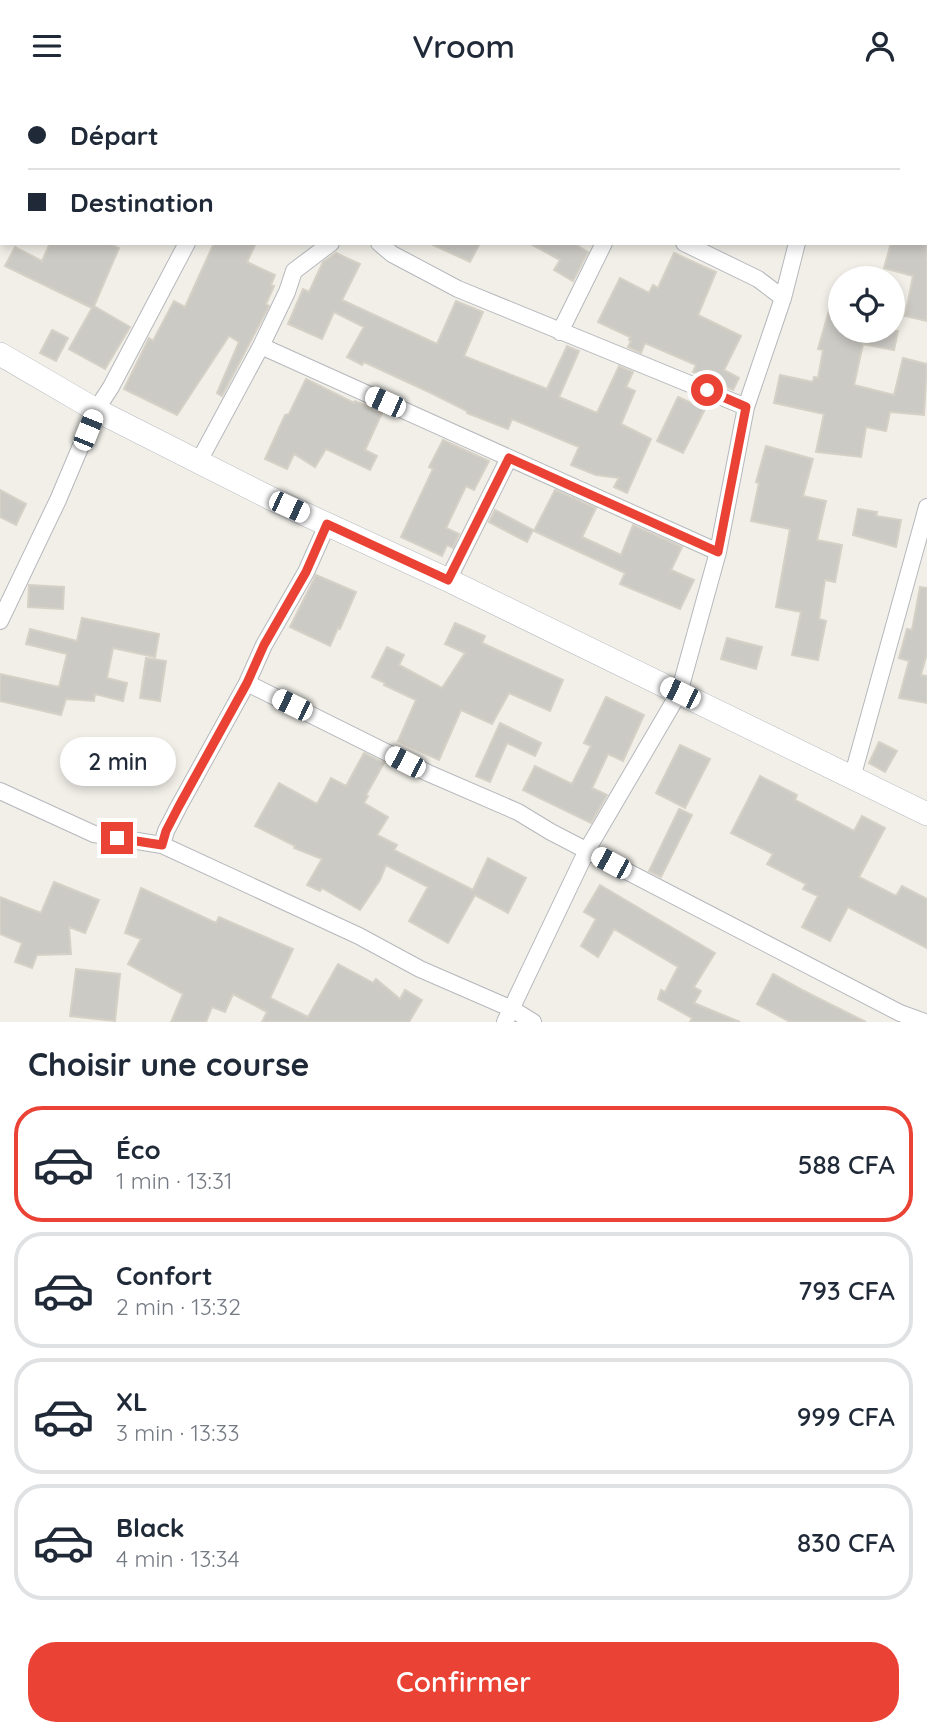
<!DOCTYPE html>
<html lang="fr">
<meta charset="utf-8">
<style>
:root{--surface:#fff;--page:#f2f2f3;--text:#1f2937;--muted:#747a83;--line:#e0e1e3;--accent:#ea4335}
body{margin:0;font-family:Quicksand,sans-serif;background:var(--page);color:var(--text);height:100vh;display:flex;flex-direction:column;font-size:26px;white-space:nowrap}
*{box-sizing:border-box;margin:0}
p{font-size:23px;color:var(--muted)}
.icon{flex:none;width:38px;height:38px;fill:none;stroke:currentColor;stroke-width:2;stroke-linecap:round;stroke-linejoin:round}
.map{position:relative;height:931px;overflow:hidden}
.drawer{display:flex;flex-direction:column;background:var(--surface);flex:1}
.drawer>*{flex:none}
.hud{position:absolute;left:0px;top:0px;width:928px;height:154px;box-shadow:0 4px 10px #0003;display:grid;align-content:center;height:154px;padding:0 28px;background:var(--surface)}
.buttons{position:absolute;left:828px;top:175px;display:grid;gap:14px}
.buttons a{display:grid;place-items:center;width:77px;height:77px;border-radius:50%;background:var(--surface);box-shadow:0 4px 10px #0003;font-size:35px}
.end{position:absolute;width:32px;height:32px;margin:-16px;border:9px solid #ea4335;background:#fff;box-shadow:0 0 0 4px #fff}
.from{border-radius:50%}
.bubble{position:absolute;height:49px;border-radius:24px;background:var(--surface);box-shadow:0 4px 10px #0003;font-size:23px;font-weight:600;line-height:49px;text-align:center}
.car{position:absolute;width:21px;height:42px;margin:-21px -10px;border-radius:9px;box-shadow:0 0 5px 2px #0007;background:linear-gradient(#fff 24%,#345 0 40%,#fff 0 76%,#345 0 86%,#fff 0)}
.hud b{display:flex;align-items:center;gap:24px;height:66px;font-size:26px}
.hud b+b{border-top:2px solid var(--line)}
.hud i{width:18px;height:18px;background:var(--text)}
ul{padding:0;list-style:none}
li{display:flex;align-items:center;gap:21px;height:116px;margin:0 14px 10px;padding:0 14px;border:4px solid var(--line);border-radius:28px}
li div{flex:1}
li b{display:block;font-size:26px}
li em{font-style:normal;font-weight:600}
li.on{border-color:var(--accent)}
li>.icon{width:63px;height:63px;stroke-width:1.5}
h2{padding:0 28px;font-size:32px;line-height:84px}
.button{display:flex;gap:14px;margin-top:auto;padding:14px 28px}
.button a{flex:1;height:80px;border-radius:28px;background:var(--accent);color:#fff;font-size:28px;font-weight:600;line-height:80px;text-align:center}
header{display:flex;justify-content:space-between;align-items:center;height:91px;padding:0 28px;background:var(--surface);font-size:32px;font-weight:600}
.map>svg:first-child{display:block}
.building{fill:#cccac5;stroke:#d6d1c6;stroke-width:2}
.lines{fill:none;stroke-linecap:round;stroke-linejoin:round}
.street-casing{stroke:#b5b8bc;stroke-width:18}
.secondary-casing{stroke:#b6babf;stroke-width:24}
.street{stroke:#fff;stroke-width:16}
.secondary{stroke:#fff;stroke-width:23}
.route{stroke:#ea4335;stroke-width:9}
</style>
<header><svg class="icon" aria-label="menu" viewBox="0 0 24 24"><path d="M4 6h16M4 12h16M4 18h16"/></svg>Vroom<svg class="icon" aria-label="person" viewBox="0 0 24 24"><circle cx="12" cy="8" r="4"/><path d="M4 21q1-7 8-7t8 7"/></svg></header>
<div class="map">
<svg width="927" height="931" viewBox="0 0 927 931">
<rect width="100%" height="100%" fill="#f1efe8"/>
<!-- building -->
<path class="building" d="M926,148H927V230L905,225L913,185L884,177L891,152H926Z
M50,152H107L119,157L94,215L130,236L105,278L69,258L92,217L5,175L15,156L42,170Z
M214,152H256L247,171L275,184L271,194L274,195L266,213L269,215L222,305L217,302L239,251L229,245L177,324L124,298L149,247L153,250L174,210L185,216Z
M429,152H480L470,171Z
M529,152H573L588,161L573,190L554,179L560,169Z
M336,162L360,173L342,209L437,253L456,210L483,221L464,265L547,298L567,255L579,260L559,306L597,322L619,275L633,281L626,296L635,300L621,333L651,348L627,402L614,396L619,387L596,384L571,374L579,356L512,328L508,338L467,322V320L431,302L364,271L362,274L347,266L364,236L334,221L322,248L288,233L303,198L309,201L323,171Z
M674,162L716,181L698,224L741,245L724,279L739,287L733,299L693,281L696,274L645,252L641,262L628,256L631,250L629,249L630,246L598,231L620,187L649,202L653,194L658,197Z
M836,195H840V240H898L894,259L863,253L854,294L894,304L903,267L927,273L924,324L890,321L886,340L866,336L861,366L816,361L824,323L774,312L780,284L813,291L814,286L818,287L823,259L818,258Z
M52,239L68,247L56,270L40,262Z
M306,288L354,312L355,310L382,322L365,359L377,365L370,379L326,358L315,376L294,363L287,378L265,368L285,324L289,323Z
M678,306L705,318L683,362L657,350Z
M443,349L489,370L474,399L466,395L446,437L459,443L453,457L447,454L442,465L401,446L433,378L429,376Z
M766,355L813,368L803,405L826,410L817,449L842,454L835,491L825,489L819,528L826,530L818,569L792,564L801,521L776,516L790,438L751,430L759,392L756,391Z
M0,399L26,413L16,434L0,426Z
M555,399L596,417L582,446L621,464L633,434L682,456L671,479L694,489L680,518L620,493L625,482L534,440Z
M858,418L877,421L876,425L901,429L896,456L853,444Z
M495,419L533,439L527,451L489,431Z
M316,484L356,501L340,538L338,537L330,555L290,536Z
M29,494L64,496L63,518L28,516Z
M920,496L927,497V562L921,584L927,585V612L899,607L909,570L899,567L907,538L912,539Z
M82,527L159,543L155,566L113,557L107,587L127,592L123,610L95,603L94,610L66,608L61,624L0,610V583L59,596L67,563L26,553L30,538L77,550Z
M455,532L485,545L482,552L563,589L550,620L509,602L492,633L461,619L439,669L398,650L416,609L384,594L385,592L372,586L387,556L404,564L399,574L442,597L465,562L445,553Z
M727,547L762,556L756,578L721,568Z
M146,567L166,570L160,610L140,607Z
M606,606L644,624L623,670L608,663L592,697L607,704L591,732L523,699L535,675L572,693L591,655L584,652Z
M500,632L541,652L535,665L507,652L490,691L476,685Z
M879,651L897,660L885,681L869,672Z
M680,654L710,668L685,717L656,702Z
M364,662L384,672L366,704L368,705L364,712L388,726L377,744L397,754L394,759L473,799L488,767L526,787L508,822L475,804L448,852L409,830L428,796L386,774L380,789L360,819L322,797L320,800L307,794L322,768L294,757L295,755L255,735L279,692L317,713L331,687L346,695Z
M760,685L797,704L795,709L854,740L862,725L885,737L859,786L896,805L902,795L927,808V857L848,816L830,850L802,836L818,805L803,798L806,793L767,773L773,763L731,742Z
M679,718L692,724L661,786L649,780Z
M54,791L99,809L85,842L69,836L71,863L37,864L32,877L15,871L22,852L0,843V806L41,822Z
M600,794L715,862L694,896L701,900L694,912L740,931H690L692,927L658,908L661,899L665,901L678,876L614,838L598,866L581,855L596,828L584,821Z
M141,797L216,832L219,826L293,858L270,907L308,926L338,873L373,892L376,888L400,908L405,899L422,909L409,931H262L267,921L233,903L225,921L212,916L206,931H171L183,903L128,873L141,848L125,842Z
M76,878L120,883L115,930L70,925Z
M773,883L802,899L866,931H790L757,913Z"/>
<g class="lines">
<!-- street casing -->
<g class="street-casing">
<path id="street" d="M469,0L470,2
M665,0L669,2
M915,0L922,2
M347,2L350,0
M837,2L838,0
M926,103H927
M0,129H2
M379,152L392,163L458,198L746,316
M684,152L758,188L783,207
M560,241L604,152
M261,255L718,461
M199,370L261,255L287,201L294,180L331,152
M448,489L509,367
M0,530L58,409L96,319L111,296L187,152
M247,592L428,682L518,721L551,741L900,922L925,931
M852,687L927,416
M0,700L94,743L162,754L359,845L420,878L512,918L533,931
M162,754L166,740L179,715L247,592L264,554L306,481L327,434
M505,931L587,759L679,602L718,461L746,316L783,207L797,152"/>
</g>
<!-- secondary casing -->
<g class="secondary-casing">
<path id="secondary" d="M0,263L96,319L270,407L448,489L927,723"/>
</g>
<!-- street -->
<use href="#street" class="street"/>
<!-- secondary -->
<use href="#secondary" class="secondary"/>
</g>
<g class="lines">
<!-- route -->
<path class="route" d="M117,747L162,754L166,740L179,715L247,592L264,554L306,481L327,433L448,489L509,367L718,461L746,316L707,299"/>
</g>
</svg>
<div class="buttons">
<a><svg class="icon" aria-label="locate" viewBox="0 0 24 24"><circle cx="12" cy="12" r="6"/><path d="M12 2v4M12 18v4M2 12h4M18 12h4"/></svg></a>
</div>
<i class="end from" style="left:707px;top:299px"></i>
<i class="end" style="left:117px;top:747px"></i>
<div class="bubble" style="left:60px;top:646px;width:116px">2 min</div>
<i class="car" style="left:385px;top:311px;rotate:294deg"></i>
<i class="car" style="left:88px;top:339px;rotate:22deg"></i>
<i class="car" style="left:289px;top:416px;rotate:115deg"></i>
<i class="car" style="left:680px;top:602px;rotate:296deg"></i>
<i class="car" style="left:292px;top:614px;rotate:296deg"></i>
<i class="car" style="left:405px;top:671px;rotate:297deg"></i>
<i class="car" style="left:611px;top:772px;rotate:298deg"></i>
<div class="hud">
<b><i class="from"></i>Départ</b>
<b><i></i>Destination</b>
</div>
</div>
<section class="drawer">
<h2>Choisir une course</h2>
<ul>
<li class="on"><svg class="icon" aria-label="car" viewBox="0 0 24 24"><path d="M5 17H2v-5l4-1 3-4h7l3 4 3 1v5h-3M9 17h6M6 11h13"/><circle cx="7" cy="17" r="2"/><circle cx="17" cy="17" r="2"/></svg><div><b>Éco</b><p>1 min · 13:31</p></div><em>588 CFA</em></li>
<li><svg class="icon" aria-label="car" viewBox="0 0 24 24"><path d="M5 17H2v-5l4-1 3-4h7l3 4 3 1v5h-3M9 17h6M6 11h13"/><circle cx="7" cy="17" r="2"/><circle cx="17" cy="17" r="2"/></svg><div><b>Confort</b><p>2 min · 13:32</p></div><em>793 CFA</em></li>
<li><svg class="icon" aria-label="car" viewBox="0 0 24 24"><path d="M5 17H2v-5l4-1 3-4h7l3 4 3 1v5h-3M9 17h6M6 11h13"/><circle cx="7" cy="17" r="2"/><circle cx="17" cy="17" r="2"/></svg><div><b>XL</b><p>3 min · 13:33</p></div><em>999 CFA</em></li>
<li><svg class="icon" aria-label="car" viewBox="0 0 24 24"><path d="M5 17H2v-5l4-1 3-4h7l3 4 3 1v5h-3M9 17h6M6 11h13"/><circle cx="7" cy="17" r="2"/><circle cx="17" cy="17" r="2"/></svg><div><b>Black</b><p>4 min · 13:34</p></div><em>830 CFA</em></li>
</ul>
<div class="button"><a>Confirmer</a></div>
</section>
